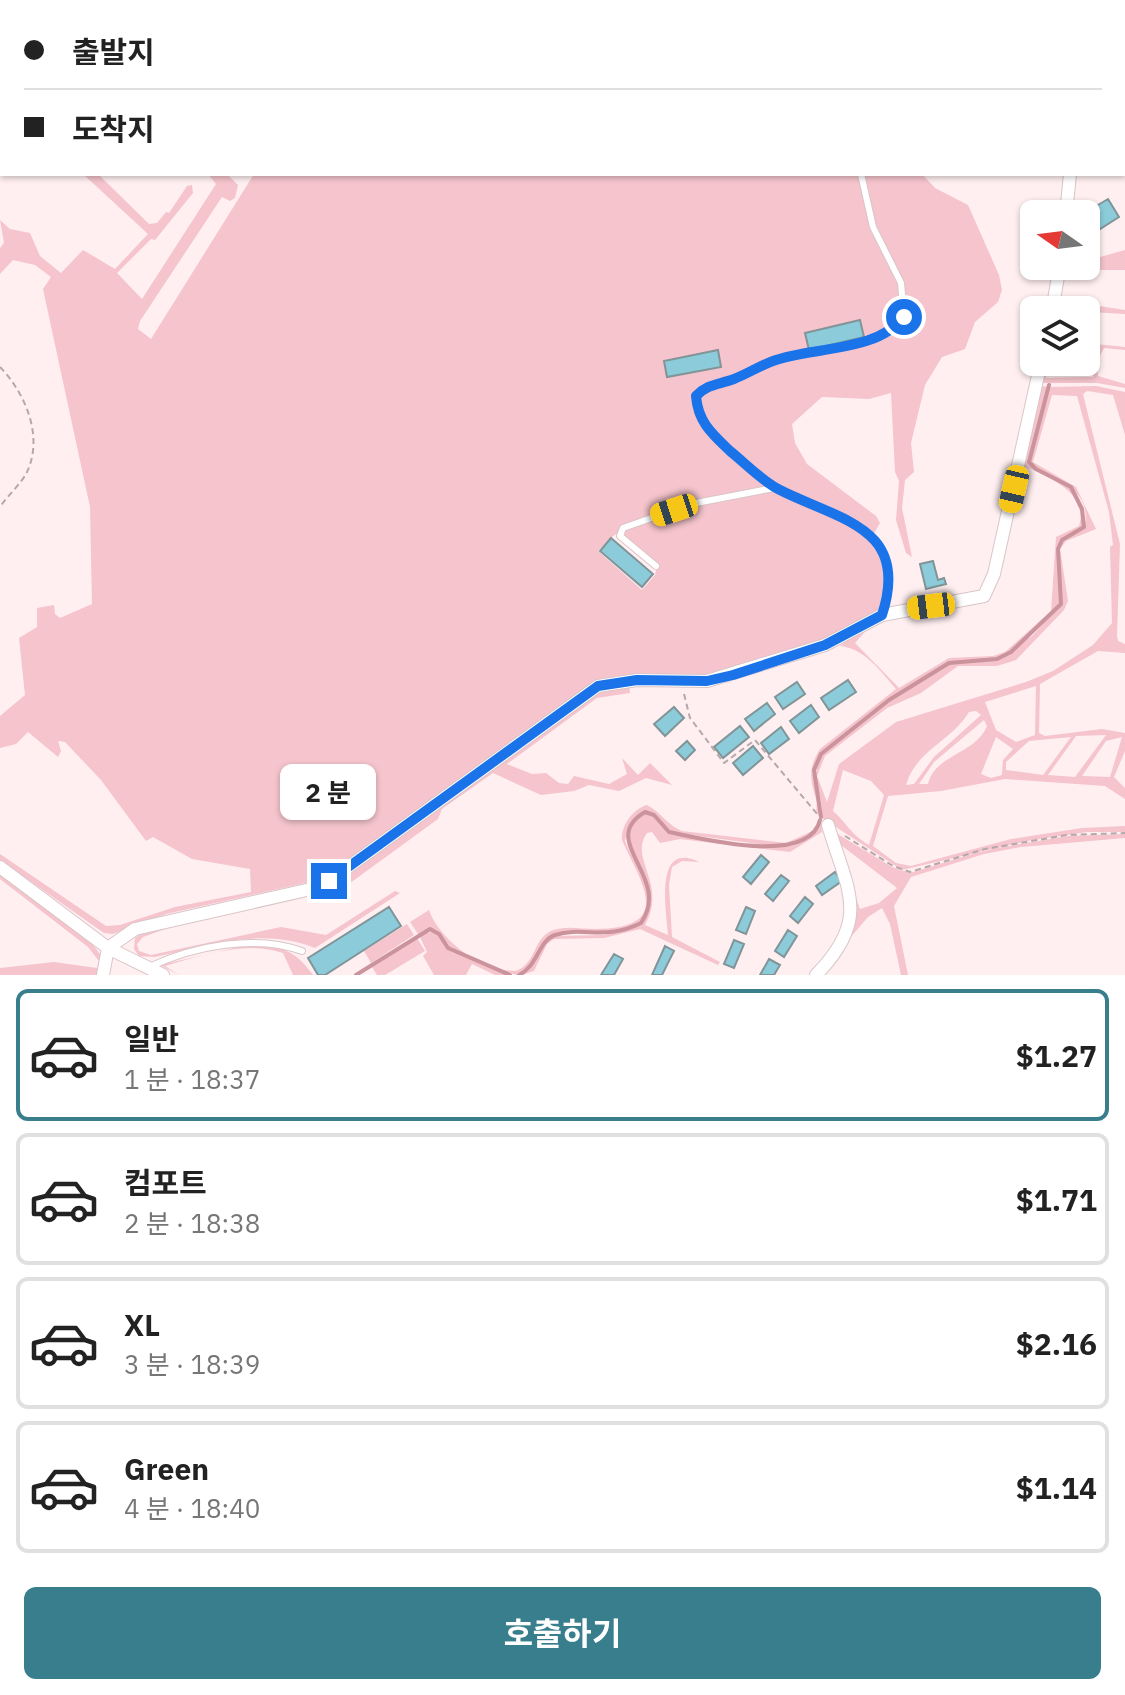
<!DOCTYPE html>
<html lang="ko">
<meta charset="utf-8">
<style>
:root{--surface:#fff;--page:#f2f2f2;--text:#222;--muted:#767676;--line:#e0e0e0;--accent:#397e8c}
body{margin:0;font-family:"IBM Plex Sans","Noto Sans KR",sans-serif;background:var(--page);color:var(--text);height:100vh;display:flex;flex-direction:column;font-size:30px;white-space:nowrap}
*{box-sizing:border-box;margin:0}
p{font-size:26px;color:var(--muted)}
.icon{flex:none;width:44px;height:44px;fill:none;stroke:currentColor;stroke-width:2;stroke-linecap:round;stroke-linejoin:round}
.map{position:relative;height:975px;overflow:hidden}
.drawer{display:flex;flex-direction:column;background:var(--surface);flex:1}
.drawer>*{flex:none}
.top-card{position:absolute;left:0px;top:0px;width:1126px;height:176px;box-shadow:0 2px 6px #0004;display:grid;align-content:center;height:176px;padding:0 24px;background:var(--surface)}
.needle{width:52px;rotate:284deg}
.buttons{position:absolute;left:1020px;top:200px;display:grid;gap:16px}
.buttons a{display:grid;place-items:center;width:80px;height:80px;border-radius:12px;background:var(--surface);box-shadow:0 2px 6px #0004;font-size:40px}
.end{position:absolute;width:36px;height:36px;margin:-18px;border:10px solid #1a73e8;background:#fff;box-shadow:0 0 0 4px #fff}
.from{border-radius:50%}
.bubble{position:absolute;height:56px;border-radius:12px;background:var(--surface);box-shadow:0 2px 6px #0004;font-size:26px;font-weight:700;line-height:56px;text-align:center}
.car{position:absolute;width:24px;height:48px;margin:-24px -12px;border-radius:10px;box-shadow:0 0 6px 2px #0007;background:linear-gradient(#f5c518 24%,#345 0 40%,#f5c518 0 76%,#345 0 86%,#f5c518 0)}
.top-card b{display:flex;align-items:center;gap:28px;height:76px;font-size:30px}
.top-card b+b{border-top:2px solid var(--line)}
.top-card i{width:20px;height:20px;background:var(--text)}
ul{padding:14px 0 0;list-style:none}
li{display:flex;align-items:center;gap:24px;height:132px;margin:0 16px 12px;padding:0 8px;border:4px solid var(--line);border-radius:12px}
li div{flex:1}
li b{display:block;font-size:30px}
li em{font-style:normal;font-weight:700}
li.current{border-color:var(--accent)}
li>.icon{width:72px;height:72px;stroke-width:1.5}
.primary-button{display:flex;gap:16px;margin-top:auto;padding:16px 24px}
.primary-button a{flex:1;height:92px;border-radius:12px;background:var(--accent);color:#fff;font-size:32px;font-weight:700;line-height:92px;text-align:center}
.map>svg:first-child{display:block}
.green{fill:#f5c4cc;fill-rule:evenodd}
.lines{fill:none;stroke-linecap:round;stroke-linejoin:round}
.stream{stroke:#cb939c;stroke-width:4}
.building{fill:#8cccda;stroke:#819498;stroke-width:2}
.service-casing{stroke:#d9c5c8;stroke-width:8}
.minor-casing{stroke:#d9c5c8;stroke-width:14}
.path{stroke:#b5a8aa;stroke-width:2;stroke-dasharray:6 4;stroke-linecap:butt}
.service{stroke:#fff;stroke-width:6}
.minor{stroke:#fff;stroke-width:12}
.route{stroke:#1a73e8;stroke-width:10}
</style>
<div class="map">
<svg width="1125" height="975" viewBox="0 0 1125 975">
<rect width="100%" height="100%" fill="#ffeff1"/>
<!-- green -->
<path class="green" d="M83,174H98L149,224L157,223L166,212L169,213L187,186L192,185L193,193L155,240L151,239L117,273L142,299L216,184L208,174H227L238,185L235,198L230,201L222,197L140,321L138,329L151,339L254,174H859L871,228L900,284L902,316L877,336L796,353L704,385L694,396L695,409L707,433L771,487C712,499 639,503 598,551L642,590L655,575L657,566L622,536L624,529L692,506L774,489L851,525L881,551L889,578L881,613L854,622L825,641L710,679L591,684L323,879L166,914L113,934L104,933L0,860V854L106,926L120,925L175,907L251,892L250,869L192,859L153,837L146,841L101,780L65,742L58,741L61,751L58,757L28,732L16,744L0,748V716L25,695L19,638L37,627V608L54,605L55,614L60,618L92,604L90,507L43,289L51,277L35,265L13,260L0,274V248L4,243L0,220L10,229L30,233L40,256L61,273L83,250L115,269L148,234Z
M862,174H922L935,188L968,205L999,275L1002,290L998,302L975,322L965,349L942,357L925,385L911,443L914,472L905,480L902,508L912,557L906,553L896,520L899,481L895,472L891,393L869,399L822,397L792,424L795,443L807,464L876,516L880,523L872,537L831,507L775,486L710,430L703,421L697,397L706,388C729,379 753,368 777,362C818,351 877,353 906,318L903,283L874,227Z
M1125,250V270H1078L1064,277L1060,300L1125,310V314L1055,310L1064,266H1086V261Z
M1086,343L1125,347V350L1104,348L1097,361L1098,376L1125,384V388L1097,383H1042V386L1048,387V393L1028,462L1035,470L1071,488L1084,521V526L1062,539L1057,549L1060,604L1010,652L997,658L949,662L889,699L821,753L813,770L820,817C814,810 818,808 816,799C810,779 808,768 820,749L896,689C880,671 866,649 840,646L868,624L870,626L855,643L899,688L949,658L993,656L1005,652L1051,611L1056,537L1079,526C1090,493 1046,475 1023,466L1045,362H1048L1046,378L1093,377V361L1099,348L1086,347Z
M1096,386L1125,392V435L1113,395L1087,391L1083,394L1120,544L1117,636L1118,641L1125,644V653L1098,651L1040,684L1039,733L1045,736L1102,729L1125,733V751L1114,777L1125,788V799L1105,786L1005,779L941,791L888,796L873,846L896,863L911,866L1011,839L1082,828L1125,826V832H1087L1027,841L902,870L822,818C824,795 808,776 822,755L890,701L950,664L997,659L1032,636L1062,604L1058,556L1060,544L1085,527C1092,480 1047,485 1030,462L1050,387ZM1052,395L1077,396L1109,512L1113,545L1110,547L1112,623L1093,645L1053,671L1026,682L896,722L839,764L827,802L817,776L825,756L887,708L921,693L958,666H997L1016,660L1064,610L1068,601L1060,549L1066,541L1096,529L1076,487L1033,462ZM1036,686L1035,735L1016,742L996,730L985,702ZM976,711L981,715L934,757L914,784L906,785C916,750 952,741 969,712ZM984,720L987,726C976,754 934,755 928,784H919L934,762ZM1106,735L1075,777L1048,775L1076,736ZM996,737L1013,749L1003,760L1002,775L991,778L981,774ZM1071,737L1043,775L1006,770V762L1029,741ZM1122,737L1110,777L1082,776L1106,741ZM843,770L871,781L884,795L869,845C848,832 849,825 833,811Z
M629,685L630,693L597,698L507,764L532,774L546,773L559,783L568,784L574,776L609,784L627,774L622,758L638,775L650,763L672,785L646,778L619,791L589,785L574,791L541,795L493,773L442,809L438,819L346,886L182,923L143,937L137,944L139,951L151,955L281,927L326,935L395,891L400,893L315,948C262,927 208,945 155,957L139,956L134,949L135,938L142,933L313,891L601,690Z
M647,805C661,812 667,825 682,831L786,843L817,829L802,841L780,847L669,832L655,815L644,811L629,825L625,841C636,870 662,890 641,922C607,940 582,925 554,934C537,940 538,965 517,975L492,968L449,947L435,929L418,934L410,922L429,910C440,941 482,971 515,971C536,965 533,939 551,931C565,925 580,929 595,929C676,928 641,883 622,840C621,825 633,809 647,805Z
M645,813L654,816L669,833C702,840 810,867 821,821L822,832L790,852L680,839L660,843L652,832L647,833C628,859 668,883 645,925L668,935C666,910 654,840 699,862L682,861L672,867L669,885L672,937L720,962L718,965L640,929L604,938L554,939L547,944L534,971L521,975L529,971L546,943L555,936L605,935L642,923C673,877 598,842 645,813Z
M836,833L892,867L910,873L985,850L1068,836L1125,834V838L1021,847L984,854L911,877L894,906L908,975H901L890,924L882,908L868,917L849,939L853,895L834,845ZM836,842H837L897,888L879,903L860,909Z
M0,875C23,890 90,933 101,956C104,962 102,968 102,975H0V968L54,962L97,968L99,961L88,947L0,879Z
M407,924L414,935L371,963L364,951Z
M434,931L448,948L506,975H495L472,964L466,975H434L423,956L427,952L419,935Z
M417,938L425,951L385,975H377L372,967Z
M247,945C280,947 293,947 313,975H293L283,953C247,940 200,956 165,966L179,975L160,965Z"/>
<g class="lines">
<!-- stream -->
<path class="stream" d="M821,817L814,770L821,754L889,700L949,663L997,659L1011,652L1061,604L1058,549L1062,540L1084,527L1082,509L1071,487L1036,469L1029,462L1049,385
M356,975L430,929L439,934L448,948L510,975
M519,975C538,966 538,941 555,935C584,926 605,941 641,923C673,877 596,841 645,812L654,815L669,832C703,839 809,866 820,820"/>
</g>
<!-- building -->
<path class="building" d="M1108,199L1119,217L1086,238L1083,214Z
M860,320L864,337L809,350L805,333Z
M718,350L721,367L667,377L664,361Z
M611,538L653,574L642,587L600,551Z
M933,561L938,580L944,578L946,584L926,589L920,564Z
M848,680L856,692L829,710L821,698Z
M797,682L805,694L783,709L775,697Z
M767,703L775,714L754,731L745,719Z
M811,705L819,717L799,733L790,721Z
M674,707L684,718L665,736L654,724Z
M740,726L749,737L723,758L714,747Z
M781,727L789,739L769,754L761,743Z
M687,741L695,750L685,760L676,751Z
M753,746L763,758L743,775L733,763Z
M761,855L769,862L751,884L743,877Z
M835,872L842,881L822,895L816,886Z
M781,875L789,881L773,901L765,894Z
M805,897L813,904L798,923L790,916Z
M389,907L401,926L325,975H318L308,958Z
M746,907L755,911L746,934L736,930Z
M788,930L797,936L784,957L775,951Z
M734,940L744,944L734,968L724,964Z
M665,946L674,951L662,975H652Z
M614,954L623,959L614,975H601Z
M769,959L780,965L774,975H760Z"/>
<g class="lines">
<!-- service casing -->
<g class="service-casing">
<path id="service" d="M1124,91L1125,90
M861,174L873,227L901,283L904,317C875,353 814,346 773,361C759,366 747,374 733,379C718,385 707,384 696,396C698,422 712,435 730,451C745,464 761,480 778,489C837,520 912,526 882,615
M656,566L620,536L623,528L691,504L774,488
M149,967C194,946 255,934 302,951"/>
</g>
<!-- minor casing -->
<g class="minor-casing">
<path id="minor" d="M1021,0L1023,2
M169,2L171,0
M0,112L2,110
M1066,214L1070,174
M1052,310L1060,266
M0,867L108,948L163,975
M103,975L108,948L135,929L311,889L329,881L598,686L637,680L707,681L825,645L882,615L984,596L994,574L1041,362
M816,975C872,918 847,890 828,825"/>
</g>
<!-- path -->
<path class="path" d="M600,2L601,0
M0,367C25,393 44,436 27,472C21,484 8,495 0,507
M684,694L690,718L724,763L755,740L818,815
M845,836L893,866L910,872L985,849L1067,835L1125,833"/>
<!-- service -->
<use href="#service" class="service"/>
<!-- minor -->
<use href="#minor" class="minor"/>
</g>
<g class="lines">
<!-- route -->
<path class="route" d="M329,881L598,686L637,680L707,681L733,675L825,645L882,615C911,526 838,520 778,489C761,480 745,463 730,451C712,434 698,422 696,396C707,384 718,385 734,379C747,374 759,366 773,361C814,346 875,353 904,317"/>
</g>
</svg>
<div class="buttons">
<a><svg class="needle" viewBox="-14 -14 28 28"><path d="M0-13l5 13h-10z" fill="#e53935"/><path d="M0 13l5-13h-10z" fill="#767676"/></svg></a>
<a><svg class="icon" aria-label="layers" viewBox="0 0 24 24"><path d="M12 4l9 5-9 5-9-5zM3 14l9 5 9-5"/></svg></a>
</div>
<i class="end from" style="left:904px;top:317px"></i>
<i class="end" style="left:329px;top:881px"></i>
<div class="bubble" style="left:280px;top:764px;width:96px">2 분</div>
<i class="car" style="left:1014px;top:489px;rotate:193deg"></i>
<i class="car" style="left:674px;top:510px;rotate:252deg"></i>
<i class="car" style="left:931px;top:606px;rotate:263deg"></i>
<div class="top-card">
<b><i class="from"></i>출발지</b>
<b><i></i>도착지</b>
</div>
</div>
<section class="drawer">
<ul>
<li class="current"><svg class="icon" aria-label="car" viewBox="0 0 24 24"><path d="M5 17H2v-5l4-1 3-4h7l3 4 3 1v5h-3M9 17h6M6 11h13"/><circle cx="7" cy="17" r="2"/><circle cx="17" cy="17" r="2"/></svg><div><b>일반</b><p>1 분 · 18:37</p></div><em>$1.27</em></li>
<li><svg class="icon" aria-label="car" viewBox="0 0 24 24"><path d="M5 17H2v-5l4-1 3-4h7l3 4 3 1v5h-3M9 17h6M6 11h13"/><circle cx="7" cy="17" r="2"/><circle cx="17" cy="17" r="2"/></svg><div><b>컴포트</b><p>2 분 · 18:38</p></div><em>$1.71</em></li>
<li><svg class="icon" aria-label="car" viewBox="0 0 24 24"><path d="M5 17H2v-5l4-1 3-4h7l3 4 3 1v5h-3M9 17h6M6 11h13"/><circle cx="7" cy="17" r="2"/><circle cx="17" cy="17" r="2"/></svg><div><b>XL</b><p>3 분 · 18:39</p></div><em>$2.16</em></li>
<li><svg class="icon" aria-label="car" viewBox="0 0 24 24"><path d="M5 17H2v-5l4-1 3-4h7l3 4 3 1v5h-3M9 17h6M6 11h13"/><circle cx="7" cy="17" r="2"/><circle cx="17" cy="17" r="2"/></svg><div><b>Green</b><p>4 분 · 18:40</p></div><em>$1.14</em></li>
</ul>
<div class="primary-button"><a>호출하기</a></div>
</section>
